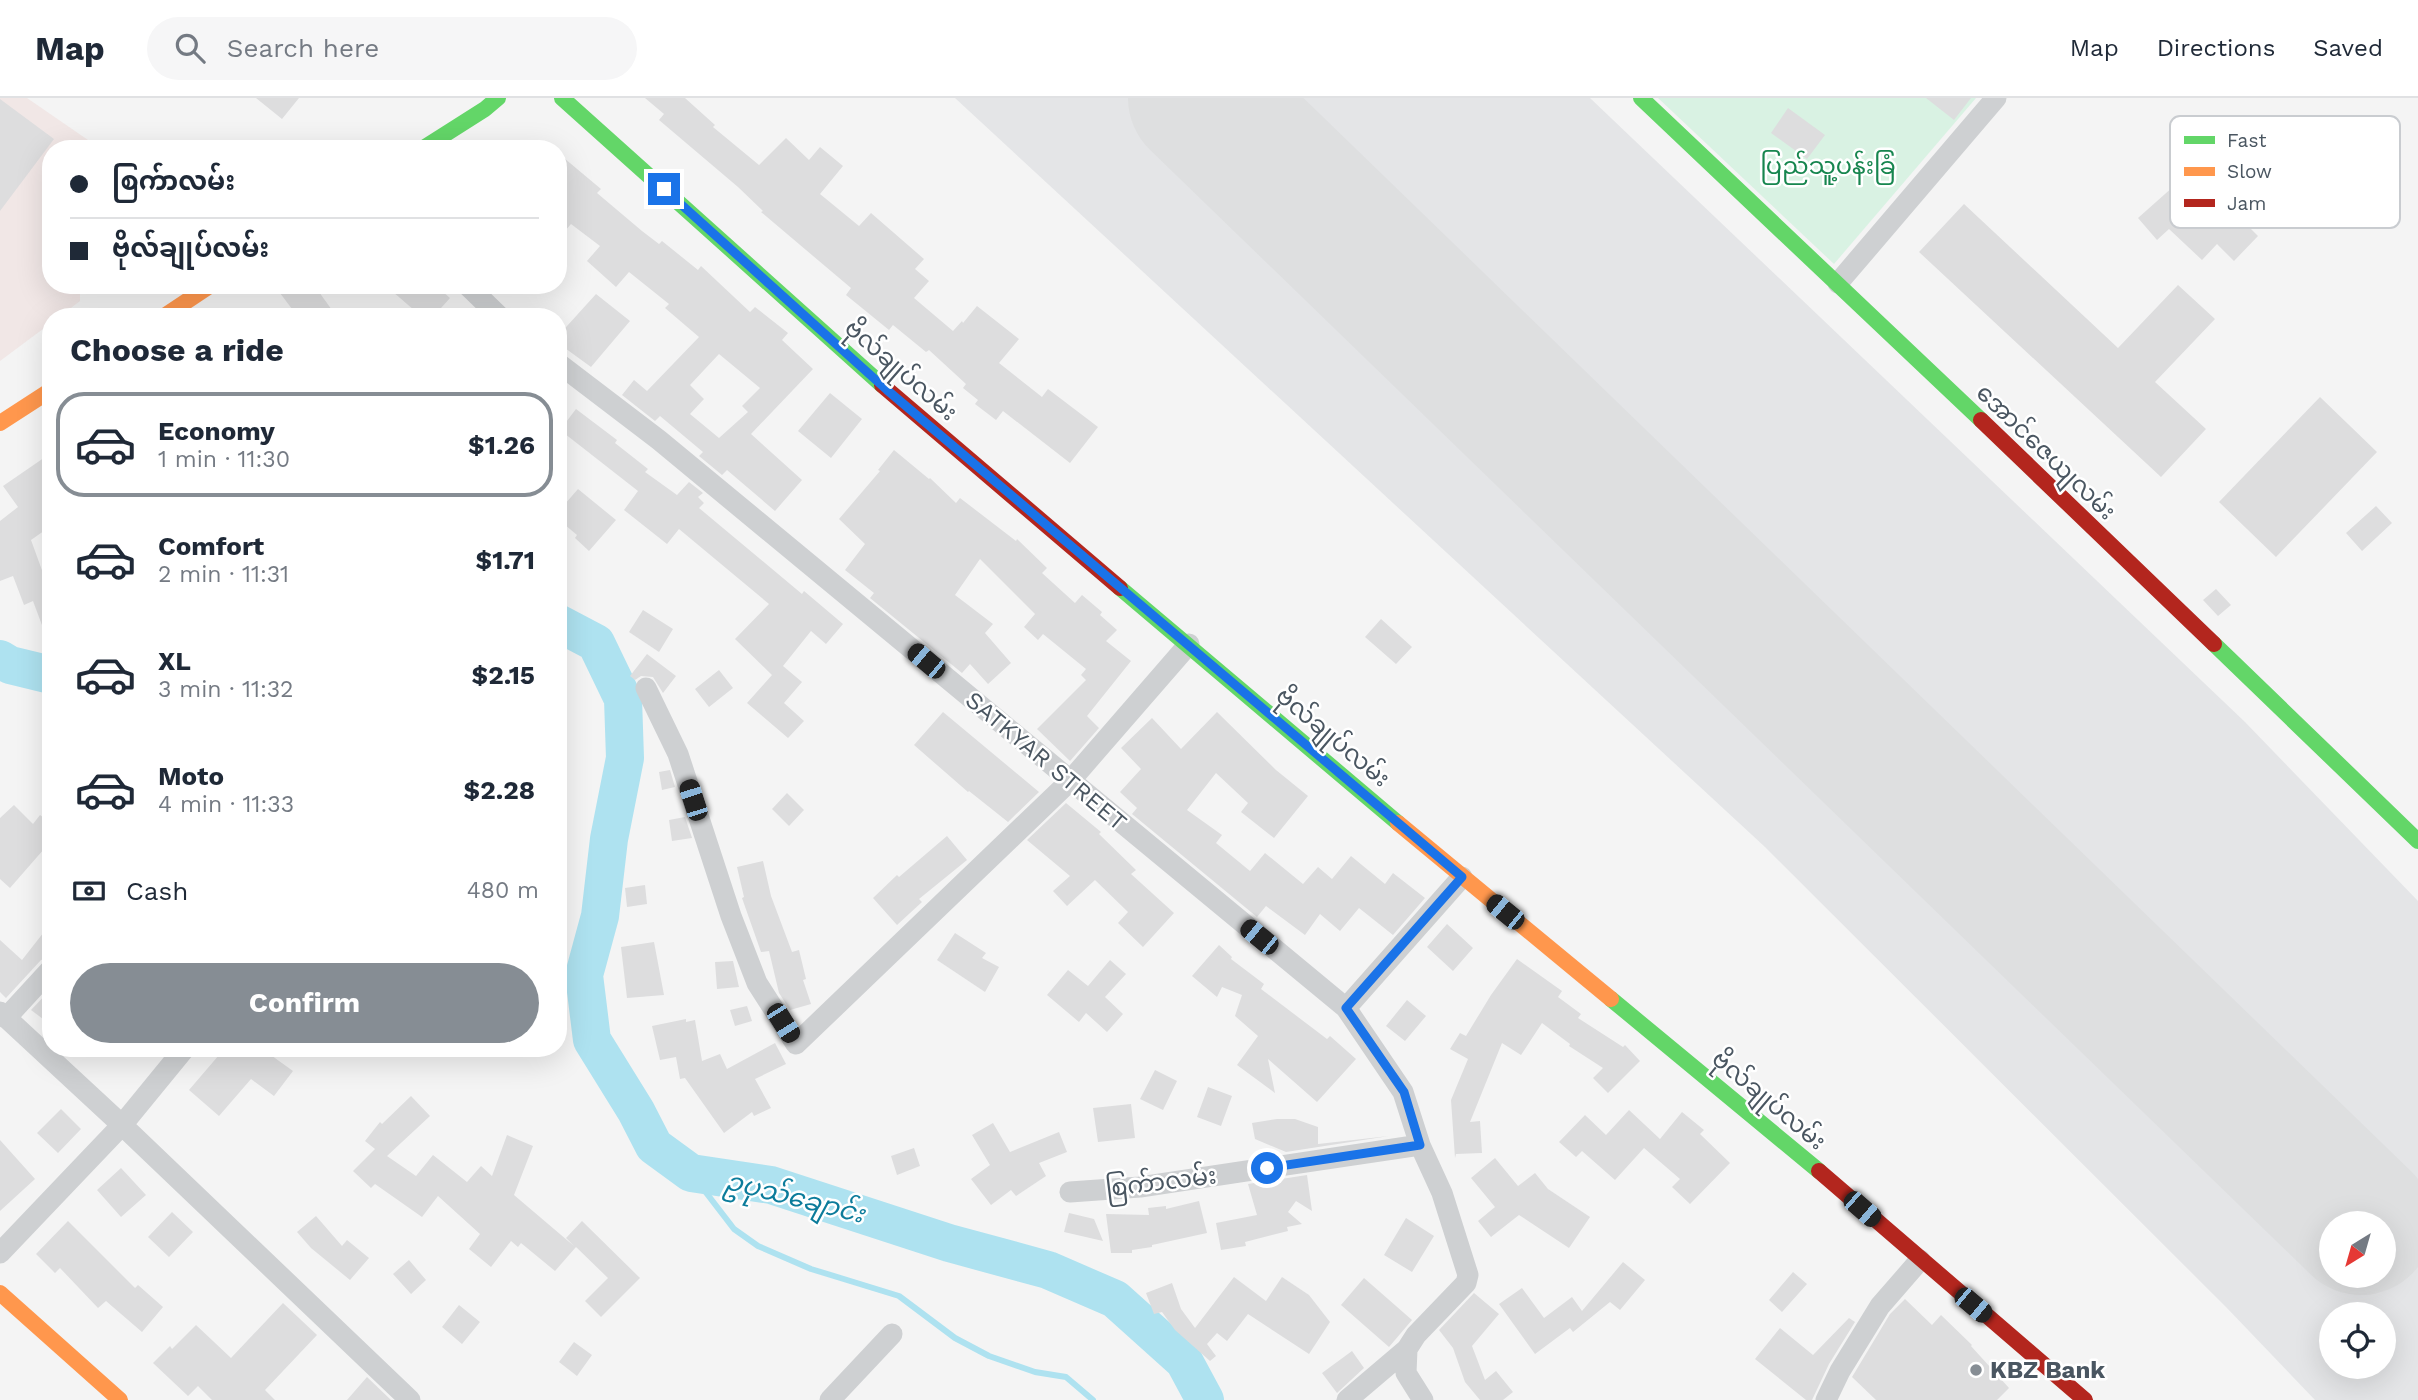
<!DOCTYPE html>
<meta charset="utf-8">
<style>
:root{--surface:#fff;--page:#f6f6f7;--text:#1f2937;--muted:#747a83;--line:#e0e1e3;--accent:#868d94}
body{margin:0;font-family:"Work Sans","Noto Sans Myanmar",sans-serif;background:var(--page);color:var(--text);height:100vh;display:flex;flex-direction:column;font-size:26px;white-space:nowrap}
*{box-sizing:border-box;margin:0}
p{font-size:23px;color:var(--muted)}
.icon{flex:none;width:38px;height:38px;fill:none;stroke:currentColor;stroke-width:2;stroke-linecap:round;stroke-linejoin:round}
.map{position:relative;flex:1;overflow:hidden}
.panel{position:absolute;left:42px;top:210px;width:525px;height:749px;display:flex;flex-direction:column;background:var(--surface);border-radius:28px;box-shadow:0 7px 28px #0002}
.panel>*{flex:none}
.top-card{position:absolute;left:42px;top:42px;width:525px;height:154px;border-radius:28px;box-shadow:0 7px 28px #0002;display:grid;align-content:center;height:154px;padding:0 28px;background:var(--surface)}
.needle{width:46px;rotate:217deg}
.tools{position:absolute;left:2319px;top:1113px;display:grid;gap:14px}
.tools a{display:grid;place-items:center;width:77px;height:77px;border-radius:50%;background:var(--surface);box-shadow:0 7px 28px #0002;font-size:35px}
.end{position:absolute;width:32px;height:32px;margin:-16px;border:9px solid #1a73e8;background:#fff;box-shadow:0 0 0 4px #fff}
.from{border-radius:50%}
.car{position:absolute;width:21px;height:42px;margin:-21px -10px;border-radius:9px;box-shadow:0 0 5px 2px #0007;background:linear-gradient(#222 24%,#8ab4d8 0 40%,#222 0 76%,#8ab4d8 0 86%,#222 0)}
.top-card b{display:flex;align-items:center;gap:24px;height:66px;font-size:26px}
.top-card b+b{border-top:2px solid var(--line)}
.top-card i{width:18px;height:18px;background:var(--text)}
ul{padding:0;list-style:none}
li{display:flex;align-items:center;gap:21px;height:105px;margin:0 14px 10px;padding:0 14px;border:4px solid transparent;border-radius:28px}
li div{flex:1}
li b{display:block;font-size:26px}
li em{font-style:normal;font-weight:700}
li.selected{border-color:var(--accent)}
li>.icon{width:63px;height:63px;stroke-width:1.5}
h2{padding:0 28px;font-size:32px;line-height:84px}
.pay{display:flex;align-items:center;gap:18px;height:77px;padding:0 28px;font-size:26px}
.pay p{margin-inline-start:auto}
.button{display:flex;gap:14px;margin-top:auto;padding:14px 28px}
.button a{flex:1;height:80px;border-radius:42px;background:var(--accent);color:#fff;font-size:28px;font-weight:700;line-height:80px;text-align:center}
header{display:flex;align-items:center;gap:42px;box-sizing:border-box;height:98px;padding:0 35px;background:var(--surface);border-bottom:2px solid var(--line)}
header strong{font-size:33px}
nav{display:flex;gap:38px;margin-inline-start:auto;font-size:24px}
.search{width:490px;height:63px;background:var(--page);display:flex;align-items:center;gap:18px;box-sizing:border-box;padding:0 24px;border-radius:38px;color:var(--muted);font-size:26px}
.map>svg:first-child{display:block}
.medical{fill:#f1e7e6}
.airport{fill:#e4e5e7;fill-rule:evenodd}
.green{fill:#d9f2e3}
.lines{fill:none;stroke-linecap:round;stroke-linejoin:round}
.stream{stroke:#aee2f0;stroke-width:6}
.river{stroke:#aee2f0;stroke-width:38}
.runway{stroke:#dedfe0;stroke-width:144}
.building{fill:#ddddde;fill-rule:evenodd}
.street{stroke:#ced0d2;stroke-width:21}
.fast{stroke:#63d668;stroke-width:16}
.slow{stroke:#ff974d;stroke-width:16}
.jam{stroke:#b3261e;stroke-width:16}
.route{stroke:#1a73e8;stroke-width:9}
.poi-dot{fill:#868d94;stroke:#fff;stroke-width:2.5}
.labels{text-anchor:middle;stroke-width:5;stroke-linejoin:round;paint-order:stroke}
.park-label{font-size:24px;fill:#17864f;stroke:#fff}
.street-label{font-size:24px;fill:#4a5661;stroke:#fff}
.poi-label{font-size:24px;font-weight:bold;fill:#4a5661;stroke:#fff;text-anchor:start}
.water-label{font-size:26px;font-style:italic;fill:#0c7c9b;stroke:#fff}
.key{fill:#fff;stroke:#c9ccd0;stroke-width:2}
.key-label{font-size:19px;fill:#4a5661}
</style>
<header>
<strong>Map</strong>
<div class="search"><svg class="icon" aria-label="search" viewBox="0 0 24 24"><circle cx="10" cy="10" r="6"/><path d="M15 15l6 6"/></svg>Search here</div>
<nav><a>Map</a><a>Directions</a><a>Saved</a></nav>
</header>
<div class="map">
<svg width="2418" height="1302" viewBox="0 0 2418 1302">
<rect width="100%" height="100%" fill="#f4f4f4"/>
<!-- medical -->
<path class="medical" d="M0,0H27L88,42V51H51V187H80V203L59,219H51V225L0,263Z"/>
<!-- airport -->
<path class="airport" d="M955,0H1590L2245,624L2418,803V1302H2315L2226,1209L1765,749ZM2331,1125H2384V1178H2331ZM2331,1216H2384V1269H2331Z"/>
<!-- green -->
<path class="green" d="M1658,0H1976L1834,166Z"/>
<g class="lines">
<!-- stream -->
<path class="stream" d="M691,1075L734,1131L758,1148L811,1171L899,1198L955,1240L989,1258L1035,1274L1066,1279L1093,1302"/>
<!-- river -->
<path class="river" d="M558,525L596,545L623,601L625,660L609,741L600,818L584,877L592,942L636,1013L654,1048L691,1075L771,1087L949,1145L1048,1172L1115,1201L1184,1263L1205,1302
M0,561L10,567L51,577"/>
<!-- runway -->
<path class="runway" d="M1200,0L2361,1125"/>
</g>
<!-- building -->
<path class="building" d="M256,0H299L282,21Z
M645,0H685L715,27L713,29L759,67L786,40L809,62L820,49L843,68L820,96L859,128L871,115L924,161L915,171L929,183L914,200L953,233L962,223L963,225L977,208L1019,241L999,265L1042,299L1048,291L1098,329L1070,365L1003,313L996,322L975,306L978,302L963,290L966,286L929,252L926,254L893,227L889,232L846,197L851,190L761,114L763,113L738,89L659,22L664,16Z
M1926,0H1971L1954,22Z
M0,1L54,41L0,113Z
M1788,10L1825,37L1807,61L1771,35Z
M558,55L601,91L597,95L642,133L659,146L662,143L698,172L701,168L750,214L755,209L788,235L782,242L813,271L751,336L802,382L775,413L727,372L722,377L699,358L703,354L660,318L655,323L622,297L634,282L647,293L699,239L665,210L669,206L629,174L616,189L587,163L600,148L571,126L558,141ZM719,256L760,290L742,308L748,314L719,340L690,316L704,301L690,287Z
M2201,64L2221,87L2213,93L2258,138L2234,163L2217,146L2202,162L2169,131L2157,142L2138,120Z
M1964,106L2118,250L2178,187L2215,221L2155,284L2206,331L2161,379L1919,154Z
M274,187H314L337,219H298Z
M385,187H435L450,200L433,219H422Z
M596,196L630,223L591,269L558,245V238Z
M830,295L862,321L831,360L798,333Z
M2320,299L2377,354L2276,459L2219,404Z
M576,311L617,342L615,345L648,371L645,374L677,397L689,384L703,395L698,399L704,405L699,410L802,496L804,493L843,526L826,546L811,533L783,568L802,584L784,605L804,623L788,640L747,605L772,577L735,541L769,506L679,431L667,446L624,412L638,393L560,332Z
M894,352L929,381L930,380L956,405L960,400L1016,443L1017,441L1047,470L1042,475L1075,505L1082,497L1102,514L1100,517L1117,532L1106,543L1131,563L1087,618L1099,630L1070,663L1037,631L1086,582L1081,577L1086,571L1043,536L1038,542L1024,529L1035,516L980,461L955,497L993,526L985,535L1011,565L988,586L970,566L962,575L870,500L874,495L845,472L865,446L839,421L880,373L878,372Z
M51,355V428L31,442L51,497L49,546L33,503L24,507L13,478L0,483V423L18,409L3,388Z
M578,391L616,422L589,453L575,440L577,437L558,421V414Z
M2376,408L2392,425L2362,453L2346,435Z
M2216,491L2231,507L2218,518L2203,502Z
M643,512L673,531L659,554L629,534Z
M1381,521L1412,549L1396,566L1365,539Z
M647,556L676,578L663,595L653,579L641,578L635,582L630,578Z
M719,572L733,590L709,609L695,591Z
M943,614L1039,694L1008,724L969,693L968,694L914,647Z
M1217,614L1276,672L1308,698L1274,740L1241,714L1248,705L1216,675L1187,712L1222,737L1216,745L1250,773L1265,755L1303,786L1318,769L1332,781L1351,758L1385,786L1393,775L1425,800L1393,837L1359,810L1340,833L1320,816L1305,837L1266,808L1257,819L1132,716L1137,710L1120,694L1141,671L1121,650L1152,620L1181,651Z
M670,672L675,689L662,692L659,674Z
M787,695L804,712L789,728L772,711Z
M1066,705L1101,734L1099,736L1136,772L1131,776L1174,815L1143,849L1118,825L1128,814L1095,782L1067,808L1053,793L1070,778L1027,742Z
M14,707L33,726L40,717L51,725V743L10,790L0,781V720Z
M685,719L692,740L672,743L669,722Z
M947,738L967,762L919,801L922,804L897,827L873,800L897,777L899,779Z
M763,763L771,798L792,854L799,852L806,881L803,882L811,906L790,912L779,895L769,853L761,854L742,800L744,799L737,769Z
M645,787L647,806L627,809L625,790Z
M51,825V858L41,862L6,900L0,894V842L22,862Z
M1447,826L1473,850L1453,873L1427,849Z
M955,835L986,855L982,860L999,869L985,894L937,862Z
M654,844L664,897L627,900L621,849Z
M1219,847L1232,859L1231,861L1264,886L1261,891L1327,941L1330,938L1356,961L1317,1004L1268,961L1275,995L1237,967L1258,938L1235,918L1242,897L1222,889L1217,899L1192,878Z
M1517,861L1562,893L1558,899L1581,916L1578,920L1623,949L1625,947L1640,963L1608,995L1593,980L1603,970L1569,948L1570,946L1542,925L1521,957L1502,945L1470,1024L1480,1023L1482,1055L1456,1056L1455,1060L1451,1002L1468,961L1450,951L1460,935L1466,938L1491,897Z
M1110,862L1126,876L1105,899L1123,916L1107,934L1086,915L1079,924L1047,897L1068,872L1088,888Z
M733,863L739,889L717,891L715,864Z
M51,891V927L31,912Z
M1407,902L1426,918L1405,943L1386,928Z
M747,908L752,923L735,928L730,912Z
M686,921V924L695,922L702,963L720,956L727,971L775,945L786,966L755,981L771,1010L754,1018L752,1014L724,1035L685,980L680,981L676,959L660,962L652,928Z
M225,950H261L293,973L274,998L251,981L219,1018L189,992Z
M1155,972L1177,983L1163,1012L1140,1001Z
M1208,989L1232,998L1221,1028L1197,1019Z
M411,998L430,1018L387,1058L416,1078L433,1057L467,1084L481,1068L492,1078L507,1037L533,1048L514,1097L574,1148L566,1140L582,1123L640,1180L601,1219L585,1203L608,1180L576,1149L555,1173L521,1145L518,1149L511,1143L491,1169L469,1151L480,1136L438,1098L422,1119L375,1086L371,1090L353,1073L375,1051L365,1043L380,1024L382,1026Z
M1131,1006L1135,1040L1098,1044L1093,1010Z
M61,1011L81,1031L58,1055L37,1035Z
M1629,1012L1660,1041L1682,1014L1704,1032L1700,1036L1730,1065L1690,1106L1672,1089L1680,1081L1644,1050L1615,1082L1582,1053L1576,1059L1559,1044L1585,1017L1606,1037Z
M1277,1021H1295L1318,1029V1046L1389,1038L1286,1054L1255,1041L1252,1025Z
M993,1025L1010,1054L1059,1034L1067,1054L1039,1065L1046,1078L1016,1098L1011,1092L991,1107L971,1081L990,1067L972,1037Z
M0,1042L35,1081L0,1113Z
M914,1050L920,1068L897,1077L891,1058Z
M1495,1060L1518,1088L1535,1075L1548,1091L1590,1119L1569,1150L1519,1117L1491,1139L1478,1123L1495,1109L1471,1080Z
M121,1070L146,1097L121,1119L97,1092Z
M1307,1077L1312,1113L1296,1103L1288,1114L1302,1126L1287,1129L1288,1133L1245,1144L1246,1148L1221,1152L1216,1125L1257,1117L1248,1086Z
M1199,1103L1207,1135L1152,1147V1149L1132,1152V1155H1111L1106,1116L1149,1117L1148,1110L1166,1108V1111Z
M172,1114L193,1134L169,1159L148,1139Z
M1069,1115L1094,1121L1103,1143L1064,1134Z
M316,1118L342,1148L347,1142L369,1160L350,1182L311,1150L297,1134Z
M1406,1120L1434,1138L1412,1174L1384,1157Z
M68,1123L135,1190L138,1187L163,1209L142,1234L106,1203L98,1210L60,1170L55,1175L36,1156Z
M409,1162L426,1182L411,1196L393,1176Z
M1623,1164L1645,1182L1620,1212L1610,1204L1573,1234L1570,1230L1535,1256L1499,1206L1522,1190L1544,1220L1572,1199L1582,1213Z
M1793,1174L1807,1186L1782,1214L1769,1202Z
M1234,1179L1266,1203L1282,1179L1309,1197L1330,1224L1309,1256L1248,1216L1227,1243L1217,1235L1207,1246L1216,1258L1210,1263L1175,1232L1162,1214L1154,1216L1146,1195L1172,1185L1181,1211L1195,1230Z
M1364,1180L1412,1222L1389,1249L1341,1207Z
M1474,1195L1499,1216L1472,1248L1485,1282L1496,1273L1513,1294L1503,1302H1480L1465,1284L1453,1250L1439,1232Z
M1905,1201L1932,1227L1941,1217L1972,1247L1971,1248L2009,1290L1997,1302H1876L1852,1279L1890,1216Z
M283,1205L317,1237L265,1292L275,1302H212L198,1288L188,1298L153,1265L170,1248L172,1251L196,1227L231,1260Z
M459,1207L480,1224L462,1246L442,1229Z
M1849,1220L1855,1224L1829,1266L1812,1302H1806L1755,1261L1780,1230L1813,1257Z
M574,1244L592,1257L577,1278L559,1264Z
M1352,1253L1364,1270L1337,1295L1322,1275Z
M367,1279L391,1302H347Z"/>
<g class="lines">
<!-- street -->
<path class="street" d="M1838,185L1996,0
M467,187L500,219
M558,265L659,342L1346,910L1403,994L1420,1047
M646,590L678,656L731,818L757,885L796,946L1070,683L1189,546
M1346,910L1462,779
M0,914L122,1027L410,1302
M6,920L51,871
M1070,1094L1140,1089L1420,1047L1442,1095L1468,1177L1466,1185L1416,1237L1407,1251L1406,1275L1423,1302
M0,1155L122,1027L185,950
M830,1302L892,1236
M1347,1302L1407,1251
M1826,1302L1840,1273L1880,1208L1920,1162"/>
<!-- fast -->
<path class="fast" d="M562,0L882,287
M1641,0L1981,322
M422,51L485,11L498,0
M1120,490L1398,725
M2214,546L2418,743
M1611,901L1819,1073"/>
<!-- slow -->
<path class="slow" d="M163,219L211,187
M0,325L51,292
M1398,725L1611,901
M0,1195L120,1302"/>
<!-- jam -->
<path class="jam" d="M882,287L1120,490
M1981,322L2214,546
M1819,1073L2085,1302"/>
</g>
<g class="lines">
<!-- route -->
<path class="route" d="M664,91L887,292L1462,779L1346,910L1404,994L1420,1047L1267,1070"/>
</g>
<!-- markers -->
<circle class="poi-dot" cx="1976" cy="1272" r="7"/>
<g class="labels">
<!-- park labels -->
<g class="park-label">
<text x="1828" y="76">ပြည်သူ့ပန်းခြံ</text>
</g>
<!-- street labels -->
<g class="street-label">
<text transform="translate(901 272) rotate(41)" y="8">ဗိုလ်ချုပ်လမ်း</text>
<text transform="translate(2046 354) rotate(44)" y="8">အောင်ဇေယျလမ်း</text>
<text transform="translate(1333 639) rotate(40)" y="8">ဗိုလ်ချုပ်လမ်း</text>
<text transform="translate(1046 663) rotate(40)" y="8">SATKYAR STREET</text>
<text transform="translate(1769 1002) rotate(40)" y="8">ဗိုလ်ချုပ်လမ်း</text>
<text transform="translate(1161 1084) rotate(-7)" y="8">စြက်ာလမ်း</text>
</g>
<!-- poi labels -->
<g class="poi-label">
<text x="1990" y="1280">KBZ Bank</text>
</g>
<!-- water labels -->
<g class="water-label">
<text transform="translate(795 1099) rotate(14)" y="9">ဥပုသ်ချောင်း</text>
</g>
</g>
<!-- legend -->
<rect x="2170" y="18" width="230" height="112" rx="10" class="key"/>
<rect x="2184" y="38" width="31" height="8" fill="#63d668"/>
<rect x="2184" y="69" width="31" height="9" fill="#ff974d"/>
<rect x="2184" y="101" width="31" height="8" fill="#b3261e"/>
<g class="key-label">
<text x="2227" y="49">Fast</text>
<text x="2227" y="80">Slow</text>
<text x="2227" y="112">Jam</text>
</g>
</svg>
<div class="tools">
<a><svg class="needle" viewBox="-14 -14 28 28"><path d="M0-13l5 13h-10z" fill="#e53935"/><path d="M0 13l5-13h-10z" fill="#747a83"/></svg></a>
<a><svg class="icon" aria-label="locate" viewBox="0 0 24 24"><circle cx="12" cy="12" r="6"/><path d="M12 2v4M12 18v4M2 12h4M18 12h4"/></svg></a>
</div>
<i class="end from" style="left:1267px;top:1070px"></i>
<i class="end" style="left:664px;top:91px"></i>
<i class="car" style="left:926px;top:563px;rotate:310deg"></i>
<i class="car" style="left:693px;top:702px;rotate:342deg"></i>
<i class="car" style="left:1505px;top:814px;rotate:309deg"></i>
<i class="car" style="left:1259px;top:839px;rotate:309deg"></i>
<i class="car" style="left:783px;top:925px;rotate:148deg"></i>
<i class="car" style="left:1862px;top:1111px;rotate:131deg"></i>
<i class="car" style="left:1973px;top:1207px;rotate:130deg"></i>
<div class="top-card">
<b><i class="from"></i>စြက်ာလမ်း</b>
<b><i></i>ဗိုလ်ချုပ်လမ်း</b>
</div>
<section class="panel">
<h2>Choose a ride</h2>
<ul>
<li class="selected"><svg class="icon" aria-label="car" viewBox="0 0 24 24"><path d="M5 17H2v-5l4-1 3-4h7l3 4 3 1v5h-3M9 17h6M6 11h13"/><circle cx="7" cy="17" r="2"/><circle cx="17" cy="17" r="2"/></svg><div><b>Economy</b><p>1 min · 11:30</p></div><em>$1.26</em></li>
<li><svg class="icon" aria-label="car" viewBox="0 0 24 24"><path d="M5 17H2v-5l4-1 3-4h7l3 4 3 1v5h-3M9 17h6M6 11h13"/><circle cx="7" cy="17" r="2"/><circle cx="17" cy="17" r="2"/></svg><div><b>Comfort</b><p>2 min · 11:31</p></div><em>$1.71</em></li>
<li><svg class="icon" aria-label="car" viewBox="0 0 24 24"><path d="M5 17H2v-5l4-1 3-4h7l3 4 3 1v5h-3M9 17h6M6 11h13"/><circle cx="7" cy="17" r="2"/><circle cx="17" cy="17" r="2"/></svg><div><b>XL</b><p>3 min · 11:32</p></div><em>$2.15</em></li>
<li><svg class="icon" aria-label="car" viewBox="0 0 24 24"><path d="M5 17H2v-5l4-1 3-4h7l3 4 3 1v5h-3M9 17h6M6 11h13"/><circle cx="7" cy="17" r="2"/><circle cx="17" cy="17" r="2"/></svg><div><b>Moto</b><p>4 min · 11:33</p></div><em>$2.28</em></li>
</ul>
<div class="pay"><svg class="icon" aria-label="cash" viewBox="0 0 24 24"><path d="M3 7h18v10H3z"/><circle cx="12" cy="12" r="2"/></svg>Cash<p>480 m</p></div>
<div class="button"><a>Confirm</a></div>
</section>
</div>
